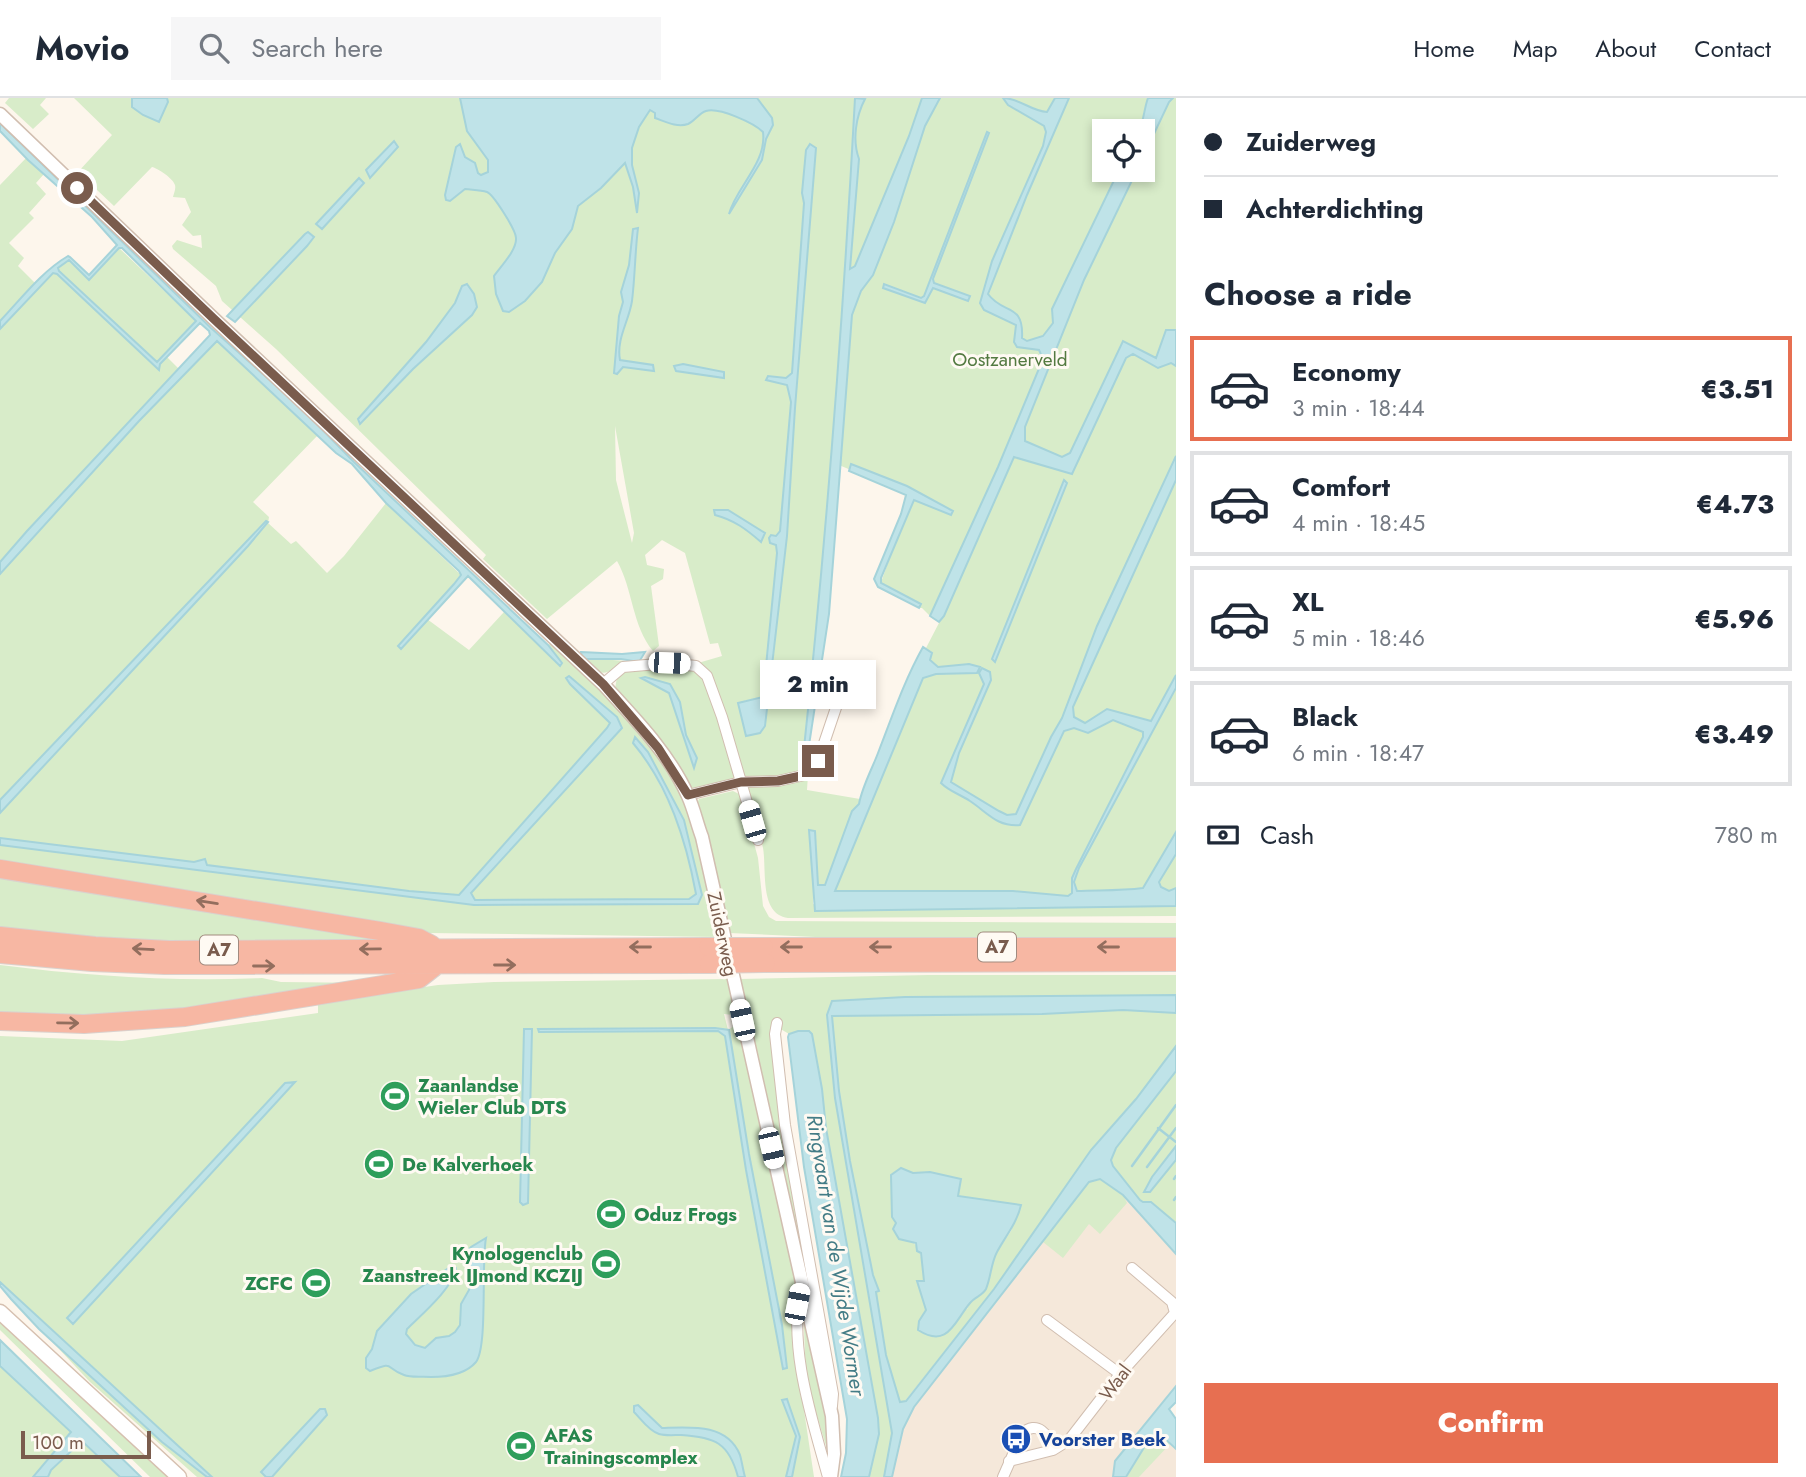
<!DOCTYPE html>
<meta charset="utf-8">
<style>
:root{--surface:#fff;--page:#f6f6f7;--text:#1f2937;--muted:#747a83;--line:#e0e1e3;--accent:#e76f51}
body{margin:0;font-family:Jost,sans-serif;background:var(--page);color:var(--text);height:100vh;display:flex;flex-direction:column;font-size:26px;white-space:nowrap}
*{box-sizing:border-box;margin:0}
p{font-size:23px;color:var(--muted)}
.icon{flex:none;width:38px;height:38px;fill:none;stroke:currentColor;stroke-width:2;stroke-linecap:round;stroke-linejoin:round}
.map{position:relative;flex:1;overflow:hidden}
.details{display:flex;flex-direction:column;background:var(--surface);width:630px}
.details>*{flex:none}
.hud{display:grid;align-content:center;height:154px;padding:0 28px;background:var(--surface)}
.buttons{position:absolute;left:1092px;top:21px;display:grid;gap:14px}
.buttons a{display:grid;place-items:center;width:63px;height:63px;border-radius:0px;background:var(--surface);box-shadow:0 4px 10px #0003;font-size:35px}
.scale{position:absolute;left:21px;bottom:18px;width:130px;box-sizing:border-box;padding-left:7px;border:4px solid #7a5c4d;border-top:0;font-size:19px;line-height:24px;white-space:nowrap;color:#7a5c4d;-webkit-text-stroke:5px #fffaf3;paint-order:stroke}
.end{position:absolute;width:32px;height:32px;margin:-16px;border:9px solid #7a5c4d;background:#fff;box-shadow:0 0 0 4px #fff}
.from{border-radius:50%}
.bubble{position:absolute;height:49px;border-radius:0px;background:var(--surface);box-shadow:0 4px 10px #0003;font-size:23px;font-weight:800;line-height:49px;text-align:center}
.car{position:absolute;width:21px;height:42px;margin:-21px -10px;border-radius:9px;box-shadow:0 0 5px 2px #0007;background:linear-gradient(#fff 24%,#345 0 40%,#fff 0 76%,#345 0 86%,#fff 0)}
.hud b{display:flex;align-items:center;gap:24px;height:66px;font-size:26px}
.hud b+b{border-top:2px solid var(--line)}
.hud i{width:18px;height:18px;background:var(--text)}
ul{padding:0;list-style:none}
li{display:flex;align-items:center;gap:21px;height:105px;margin:0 14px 10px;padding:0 14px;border:4px solid var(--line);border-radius:0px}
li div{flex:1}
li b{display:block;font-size:26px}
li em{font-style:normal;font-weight:800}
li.active{border-color:var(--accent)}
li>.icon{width:63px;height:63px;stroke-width:1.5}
h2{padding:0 28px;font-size:32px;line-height:84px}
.pay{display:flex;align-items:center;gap:18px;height:77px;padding:0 28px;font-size:26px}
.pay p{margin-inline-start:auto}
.primary-button{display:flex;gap:14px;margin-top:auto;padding:14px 28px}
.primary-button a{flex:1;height:80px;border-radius:0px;background:var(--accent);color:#fff;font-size:28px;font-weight:800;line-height:80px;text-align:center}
header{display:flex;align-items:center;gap:42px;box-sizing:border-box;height:98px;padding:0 35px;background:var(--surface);border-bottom:2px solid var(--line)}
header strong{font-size:33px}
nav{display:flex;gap:38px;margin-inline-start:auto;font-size:24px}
.search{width:490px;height:63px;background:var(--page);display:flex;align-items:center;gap:18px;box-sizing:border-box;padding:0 24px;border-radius:0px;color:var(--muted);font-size:26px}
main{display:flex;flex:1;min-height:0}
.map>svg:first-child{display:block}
.residential{fill:#f5e8da}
.green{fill:#d8ecc9;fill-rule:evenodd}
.water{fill:#bfe3e8;stroke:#a5d3da;stroke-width:2;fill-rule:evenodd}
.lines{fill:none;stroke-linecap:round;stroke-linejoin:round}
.stream{stroke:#a5d3da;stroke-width:2.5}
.minor-casing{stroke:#d1beb0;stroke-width:12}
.tertiary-casing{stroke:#d1beb0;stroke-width:15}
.secondary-casing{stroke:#d6c0b0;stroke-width:17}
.motorway-casing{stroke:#dad1cd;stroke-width:20}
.minor{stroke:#fff;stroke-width:10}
.tertiary{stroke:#fff;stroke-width:12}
.secondary{stroke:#fff;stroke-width:14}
.motorway{stroke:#f7b7a3;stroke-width:18}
.motorway-bridge-casing{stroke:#dad1cd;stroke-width:20;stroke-linecap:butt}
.motorway-bridge{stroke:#f7b7a3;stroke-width:18}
.oneway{stroke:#936e5e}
.route{stroke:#7a5c4d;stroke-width:9}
.labels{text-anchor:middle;stroke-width:6;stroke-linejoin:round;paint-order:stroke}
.shield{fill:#fffaf3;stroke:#a28b7f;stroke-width:2}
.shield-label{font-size:18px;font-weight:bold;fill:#7a5c4d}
.park-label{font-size:19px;fill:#537a41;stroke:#fffaf3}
.street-label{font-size:19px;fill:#7a5c4d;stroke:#fffaf3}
.leisure-label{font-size:19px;font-weight:bold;fill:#27864d;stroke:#fffaf3;text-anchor:start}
.transit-label{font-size:19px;font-weight:bold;fill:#164399;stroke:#fffaf3;text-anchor:start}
.water-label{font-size:21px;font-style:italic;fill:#437c86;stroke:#fffaf3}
</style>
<header>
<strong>Movio</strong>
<div class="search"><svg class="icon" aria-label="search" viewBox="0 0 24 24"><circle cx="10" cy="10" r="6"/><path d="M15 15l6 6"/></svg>Search here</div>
<nav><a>Home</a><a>Map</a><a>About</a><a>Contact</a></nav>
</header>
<main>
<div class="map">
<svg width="1176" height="1379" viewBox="0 0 1176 1379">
<rect width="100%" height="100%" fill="#fdf6ec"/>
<!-- residential -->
<path class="residential" d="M1080,1095L1123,1097L1176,1156V1288L1158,1309L1166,1340L1176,1351V1379H892L903,1331L914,1309Z"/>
<!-- green -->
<path class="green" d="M9,0H46L40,7L49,16L33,31L5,5Z
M74,0H855L848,131L858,0H1176V818L788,820C759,816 767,772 763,750C749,686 722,626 698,565L722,558L718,545L710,546L685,455L662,442L645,457L647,467L664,471L663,481L651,488L659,548L653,553C632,528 633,491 617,463L547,521L483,461L486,457L276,251L222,203L216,188L173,151L172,148L177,142L202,150L201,137L193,138L182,127L191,114L185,100L173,99C174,95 176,91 175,87C173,80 157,70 152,69L114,108L78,74L112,37ZM1104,33H1143V72H1104ZM844,198L839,367L912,398L880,487L919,510H922L930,518L933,514L940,523L926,550L859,706L860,701L807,692L809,662L806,667L802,668L820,497ZM615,328L634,435L632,445L616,382ZM745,602L747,603L760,635L746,638L743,624ZM852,713L829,811L813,806L816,741L818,787H825Z
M29,57L28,62L44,76L36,85L46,96L29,115L34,120L9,145L24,160L18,168L36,186L0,223V87Z
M119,150L196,223L157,265L59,173L58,170L69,162L89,182Z
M53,175H56L159,272L160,266L167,259L179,271L0,464V231Z
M217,243L319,336L253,404L269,419L268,425L291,446L296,443L327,475L344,458L386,405L461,477L399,548L400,550L427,521L469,552L504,514L560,567L562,565L548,547L552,545C589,582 632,618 661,662C696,715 706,779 721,839L428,835L269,810L0,763V747L474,807L698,806L684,722L648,654L633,645L649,665L681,729L696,796L690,801L475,802L471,795L622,630L570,586L610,625L607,630L459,797L409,793L206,767L205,761L194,764L0,740V715L248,448L267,423L0,702V476L139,323Z
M586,560L626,563C607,575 604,581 586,565Z
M682,568L699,576L709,591L736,680L734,684L691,692L615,591L617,579L628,572Z
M733,693L741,697L758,760L763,808L769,819L776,823L1176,825V839L837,840L729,835L696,707L699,701Z
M0,774L416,843L158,844L0,831Z
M0,867C87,878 174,884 262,880L281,884L372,885L104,921L0,917Z
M928,877H1176V897L905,899L832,903L827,917L835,1000L892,1336L884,1379H869L879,1336L878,1320L826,1030L822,991L793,934L789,936L774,927L828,1278L740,881Z
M729,881L736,913L733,917L724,916L728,932L734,928L741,930L795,1165L796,1259L814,1379H197L90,1284L0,1188V938L122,943L318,915V905L438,887L494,884Z
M1123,912L1176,915V948L1136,1001L1091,1052L994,1191L905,1303L899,1304L886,1257L876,1193L878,1192L873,1177L850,1064L839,993L832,918L1042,916ZM901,1070L913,1075L930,1074L960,1081L957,1098L1020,1107L1011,1133L995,1157L985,1193L970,1205L967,1211L919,1223L926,1212L917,1184L924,1183C920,1150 923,1148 893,1131L896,1125L891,1077Z
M1176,973V1125L1151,1104L1143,1105L1140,1102L1113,1068L1111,1062L1116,1050Z
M1100,1081L1123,1097L1127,1105L1100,1136L1089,1126L1063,1160L1043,1144L1089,1084Z
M803,1207L826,1309L829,1358L806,1281Z
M0,1217L173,1379H150L0,1232Z
M0,1268L71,1334L33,1379H0Z
M1159,1335L1171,1345L1139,1379H1127L1145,1348Z
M82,1343L120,1379H48L51,1372Z"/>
<!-- water -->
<path class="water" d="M132,0H167L168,4L159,24L143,17L132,9Z
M460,0H757L772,20L773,27L766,41L762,62L729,116C736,89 767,65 763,34C754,25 719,9 706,13C699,15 695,23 688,26C677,30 664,23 655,20V15L650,12L639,29L632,50V67L639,95L637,115L633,89L625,65L601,90L578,108L572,131L555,155L542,184L525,203L509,214L503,213L496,196L494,178C501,168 517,152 516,140C516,132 493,96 487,94C480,92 472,92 465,91L450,103L446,102L445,97L456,49L460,46L465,59L475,65L478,75L481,77L488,74V62L467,33Z
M855,0L865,1C856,18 852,42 859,61L850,171L855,168L909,38L922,0H940L925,28L894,124L873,177L861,193L852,217L829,516L806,667L802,669C826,446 843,224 855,0Z
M1003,0C1019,0 1031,13 1047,14L1055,0H1069L1027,97L988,196C1003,217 1024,204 1022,240L1027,243L1043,238L1053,225L1052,211L1119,72H1137L1084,182L1025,329V343L1062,359L1070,355L1123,243L1156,260L1166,232H1176V268L1171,265L1158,270L1133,256L1126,260L1072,376L1014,359L944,518L939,524L930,518L998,369L1043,261L1039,252L1017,249L1014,244L1016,227L984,212L980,205L992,163L1043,48L1046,34L1044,28L1008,7Z
M1148,0H1173L1169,4L1143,59V33H1139C1144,22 1144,11 1148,0Z
M0,25L211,230L300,309L354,364L548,547L562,565L560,568L468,478L401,551L398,548L454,486L461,477L459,473L386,405L352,366L336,355L217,243L139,323L0,476V464L27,433L210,237L209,233L200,225L160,266L159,272L57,176L53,175L0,231V223C21,201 41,174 68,158L70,159L89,177L117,147L92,119L28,62L0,33ZM119,150H122L196,223L157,264L59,173L58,170L69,162L89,182Z
M987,34L989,35L933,181L934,185L970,198L968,203L933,190L925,205L883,190L884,186L921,200L924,198Z
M394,43L398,49L370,80L366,72Z
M810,46L816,50L795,310L787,438L765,628L760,635L746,638L738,605L763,599L777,455L776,447L770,445L769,440L771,437L776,438L780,433L791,304L787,287L766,282L768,278L786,280L792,275L804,105L802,95L806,52Z
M359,80L364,85L322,131L316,126Z
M638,130C635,154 635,179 632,203C629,223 616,241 620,262L653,267L654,273L623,269L617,276L614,275L619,218L623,204L621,194L629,167L633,131Z
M308,134L314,139L307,148L235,224L227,218L305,136Z
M467,186L474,196L477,209L472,217L413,271L360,326L358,321L426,244L455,205L462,188Z
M683,266L724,274V280L676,273L674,268Z
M1176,358V382L1073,609L1074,619L1085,625L1107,611L1151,623L1176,577V590L1079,770L1074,784L1077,793C1100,792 1120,793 1143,790L1176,734V756L1159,784L1161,789L1169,793L1176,790V808L815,813L809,732L815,733L818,787H825L852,713L859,706C862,689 872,671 878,655C892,619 904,583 923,549L932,555L930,562L938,569L969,566L980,569L977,575L936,576L923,580L835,793H1013L1068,798L1072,795V780L1076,771L1143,639V634L1113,622L1088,635L1074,630L1064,633L1020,727C997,729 988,715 970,703C960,696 950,694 941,685L984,586L979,575L982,570L990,574L991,582L959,655L951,684L999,713L1007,717L1016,716L1051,639L1062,620L1097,528Z
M851,366L907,388L953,413L951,417L914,402L881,480V485L921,506L919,510L878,489L874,481L901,416L906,397L849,373Z
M1064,382L1067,385L995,564L992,561Z
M714,412H728L765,435L761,444C746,431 734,422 715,417Z
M266,423L268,424L248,448L0,715V702Z
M581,554L622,556L645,554L639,564L621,561H582Z
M569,578L617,619L622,630L471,795L475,802L689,801L696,796C686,742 669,688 633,645L635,639L648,654L684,722L702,797L698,806L474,807L0,747V740L194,764L205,761L207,767L409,793L459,797L607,630L610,625L570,586L566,580Z
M645,579L670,586L680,604L686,637L697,660L694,670L669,595L641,580Z
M1176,897V915L1123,912L1042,916L832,918L839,993L850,1063L873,1177L879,1193L876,1194L886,1257L900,1304L906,1303L994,1191L1091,1052L1136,1001L1176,948V973L1116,1050L1111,1062L1113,1068L1140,1102L1143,1104H1151L1176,1125V1156L1123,1097L1100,1081L1089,1084L914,1309L903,1331L892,1379H884L892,1335L835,1000L827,917L832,903L905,899Z
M715,930L729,932L749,1056L782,1227L787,1270L783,1271L746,1072L725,938L718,933L539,934L538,931Z
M524,931H532L528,1105L523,1107L520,1104Z
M798,933H809L812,936L822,991L826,1030L878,1320L879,1336L869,1379H841L846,1355L847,1321L804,1069L788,939L789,936Z
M295,984L73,1226L67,1220L285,985Z
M1176,1048V1062L1150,1094H1144L1152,1079Z
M901,1070L913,1075L930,1074L961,1081L958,1098L1021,1107C1017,1125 1005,1139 997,1154C991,1165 991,1179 986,1191C983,1197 975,1199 970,1205C954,1224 948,1251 918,1232L919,1223L926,1212L917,1183H924L921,1155L917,1153L916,1145L899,1141L893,1131L896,1125L892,1119L891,1077Z
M486,1140C481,1166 488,1248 476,1264C465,1277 447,1279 431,1279C423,1278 411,1280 404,1277C383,1269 396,1263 370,1273L366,1270V1260L372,1251L377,1233L411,1196L453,1167L456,1170C454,1189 421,1217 407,1231L406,1236L415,1247L425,1250L436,1240L449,1238L455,1234L460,1227L461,1206L469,1192L473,1173L464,1157L471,1149Z
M0,1184L212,1379H207L162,1344L39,1231L11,1201L0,1188Z
M0,1242L141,1379H120L82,1343L51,1372L48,1379H33L71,1334L0,1268Z
M1176,1288V1304L1169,1311L1176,1321V1351L1159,1335L1145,1348L1126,1379H1113L1115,1363Z
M787,1301L800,1339L792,1379H786L796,1338L782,1302Z
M638,1307L662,1330C690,1329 727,1325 740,1357C742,1364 743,1372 745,1379H738C729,1345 715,1339 681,1337C674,1337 666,1338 659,1336C649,1333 641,1321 634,1314V1308Z
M320,1311H325L327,1317L272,1379H266L261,1374Z"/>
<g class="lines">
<!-- stream -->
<path class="stream" d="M1158,1030L1176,1044
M1132,1068L1176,1007
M1147,1069L1176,1030
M1174,1081L1176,1078
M1174,1102L1176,1099"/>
<!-- minor casing -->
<g class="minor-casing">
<path id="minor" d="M603,586L623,569L669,565L696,568L707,578L722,619L758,742
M688,697L741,684L778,683L809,676L818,663L843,589
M777,925L775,936L785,1027L833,1296L832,1308
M801,1186C788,1250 811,1317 828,1379
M1047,1222L1120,1276
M1009,1363L1053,1352L1069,1342L1120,1276L1175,1215L1172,1204L1132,1170
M1003,1379L1022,1336C1037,1321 1049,1337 1053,1352"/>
</g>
<!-- tertiary casing -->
<g class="tertiary-casing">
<path id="tertiary" d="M0,16L214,221L603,586C634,620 669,655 688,698C694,711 697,726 702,739L832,1318L834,1356L831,1379"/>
</g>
<!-- secondary casing -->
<g class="secondary-casing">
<path id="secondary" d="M0,1214L179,1379"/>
</g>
<!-- motorway casing -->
<g class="motorway-casing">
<path id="motorway" d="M0,771L380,833L419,840L432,847
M0,838L95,848L169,852L708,849
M764,849H1176
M0,856L92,864L165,867L709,866
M766,865L1176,864
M0,923L84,926L185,919L419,881L437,867"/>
</g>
<!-- minor -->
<use href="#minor" class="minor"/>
<!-- tertiary -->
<use href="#tertiary" class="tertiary"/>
<!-- secondary -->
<use href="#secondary" class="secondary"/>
<!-- motorway -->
<use href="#motorway" class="motorway"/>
<!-- motorway-bridge casing -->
<g class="motorway-bridge-casing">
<path id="motorway-bridge" d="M708,849H764
M709,866L766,865"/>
</g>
<!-- motorway-bridge -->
<use href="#motorway-bridge" class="motorway-bridge"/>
</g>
<!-- one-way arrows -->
<defs><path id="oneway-shaft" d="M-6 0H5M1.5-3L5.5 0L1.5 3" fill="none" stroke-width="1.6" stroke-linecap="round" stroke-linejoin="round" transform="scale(1.75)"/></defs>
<g class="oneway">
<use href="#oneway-shaft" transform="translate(207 804) rotate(-171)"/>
<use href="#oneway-shaft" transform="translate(640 849) rotate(180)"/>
<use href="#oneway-shaft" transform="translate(791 849) rotate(180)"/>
<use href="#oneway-shaft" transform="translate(880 849) rotate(180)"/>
<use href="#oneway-shaft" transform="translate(1108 849) rotate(180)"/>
<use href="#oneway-shaft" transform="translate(143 851) rotate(-177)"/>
<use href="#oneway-shaft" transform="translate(370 851) rotate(179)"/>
<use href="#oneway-shaft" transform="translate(505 867)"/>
<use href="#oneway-shaft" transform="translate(264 868)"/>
<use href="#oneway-shaft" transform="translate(68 925) rotate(1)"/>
</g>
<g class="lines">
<!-- route -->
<path class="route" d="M77,90L214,221L603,586L658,650L688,697L741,684L778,683L810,676L818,663"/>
</g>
<!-- icons -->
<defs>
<g id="stadium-disc" transform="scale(1.575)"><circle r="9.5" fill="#2e9e5b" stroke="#fffaf3"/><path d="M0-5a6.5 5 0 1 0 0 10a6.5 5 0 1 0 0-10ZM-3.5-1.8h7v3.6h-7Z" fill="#fff"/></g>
<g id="bus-disc" transform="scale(1.575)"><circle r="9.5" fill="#1a4fb4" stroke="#fffaf3"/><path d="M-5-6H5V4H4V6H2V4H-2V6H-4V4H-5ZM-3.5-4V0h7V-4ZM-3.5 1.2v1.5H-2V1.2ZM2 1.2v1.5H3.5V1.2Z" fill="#fff"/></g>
</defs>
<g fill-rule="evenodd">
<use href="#stadium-disc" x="395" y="998"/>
<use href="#stadium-disc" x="379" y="1066"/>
<use href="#stadium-disc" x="611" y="1116"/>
<use href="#stadium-disc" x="606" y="1166"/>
<use href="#stadium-disc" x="316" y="1185"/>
<use href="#bus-disc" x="1016" y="1341"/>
<use href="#stadium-disc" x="521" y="1348"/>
</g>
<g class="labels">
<!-- shield labels -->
<g class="shield">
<rect x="978" y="834.5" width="38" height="29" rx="5"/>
<rect x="200" y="837.5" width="38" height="29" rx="5"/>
</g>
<g class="shield-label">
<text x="997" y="855">A7</text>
<text x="219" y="858">A7</text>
</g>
<!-- park labels -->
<g class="park-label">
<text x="1010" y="268">Oostzanerveld</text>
</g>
<!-- street labels -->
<g class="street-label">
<text transform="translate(723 836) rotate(78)" y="7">Zuiderweg</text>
<text transform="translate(1115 1284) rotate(-53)" y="7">Waal</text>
</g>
<!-- leisure labels -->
<g class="leisure-label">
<text x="418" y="994">Zaanlandse<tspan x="418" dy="22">Wieler Club DTS</tspan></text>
<text x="402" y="1073">De Kalverhoek</text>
<text x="634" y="1123">Oduz Frogs</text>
<text x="583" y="1162" text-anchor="end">Kynologenclub<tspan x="583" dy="22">Zaanstreek IJmond KCZIJ</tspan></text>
<text x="293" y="1192" text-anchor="end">ZCFC</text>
<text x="544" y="1344">AFAS<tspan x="544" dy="22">Trainingscomplex</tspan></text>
</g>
<!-- transit labels -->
<g class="transit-label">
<text x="1039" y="1348">Voorster Beek</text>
</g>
<!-- water labels -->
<g class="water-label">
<text transform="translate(836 1157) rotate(81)" y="7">Ringvaart van de Wijde Wormer</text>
</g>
</g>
</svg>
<div class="buttons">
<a><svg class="icon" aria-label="locate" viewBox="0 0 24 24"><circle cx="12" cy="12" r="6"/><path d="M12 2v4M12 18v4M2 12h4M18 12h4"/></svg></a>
</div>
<div class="scale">100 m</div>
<i class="end from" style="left:77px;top:90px"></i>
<i class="end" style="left:818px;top:663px"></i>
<div class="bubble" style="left:760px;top:562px;width:116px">2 min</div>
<i class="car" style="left:669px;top:565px;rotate:92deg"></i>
<i class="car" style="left:752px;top:723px;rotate:344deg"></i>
<i class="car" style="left:742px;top:922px;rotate:348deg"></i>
<i class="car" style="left:771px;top:1050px;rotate:167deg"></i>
<i class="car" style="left:797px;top:1206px;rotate:11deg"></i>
</div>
<section class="details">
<div class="hud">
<b><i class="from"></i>Zuiderweg</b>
<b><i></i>Achterdichting</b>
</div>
<h2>Choose a ride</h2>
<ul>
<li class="active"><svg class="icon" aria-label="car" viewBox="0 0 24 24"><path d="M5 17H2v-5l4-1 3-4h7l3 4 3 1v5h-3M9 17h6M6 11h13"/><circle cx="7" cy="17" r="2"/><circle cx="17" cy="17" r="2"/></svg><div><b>Economy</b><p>3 min · 18:44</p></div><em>€3.51</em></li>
<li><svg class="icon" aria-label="car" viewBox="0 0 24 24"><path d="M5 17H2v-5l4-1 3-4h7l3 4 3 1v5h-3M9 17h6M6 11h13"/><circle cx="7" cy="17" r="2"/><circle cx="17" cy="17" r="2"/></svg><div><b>Comfort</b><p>4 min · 18:45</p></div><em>€4.73</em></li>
<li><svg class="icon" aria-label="car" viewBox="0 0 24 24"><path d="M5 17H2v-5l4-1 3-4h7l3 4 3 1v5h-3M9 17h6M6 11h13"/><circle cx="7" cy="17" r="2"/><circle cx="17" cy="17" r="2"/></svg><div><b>XL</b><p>5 min · 18:46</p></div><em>€5.96</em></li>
<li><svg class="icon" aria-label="car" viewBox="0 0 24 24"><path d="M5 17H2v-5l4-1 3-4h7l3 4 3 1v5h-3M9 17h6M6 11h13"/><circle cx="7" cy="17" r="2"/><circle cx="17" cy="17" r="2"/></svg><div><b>Black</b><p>6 min · 18:47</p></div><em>€3.49</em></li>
</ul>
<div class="pay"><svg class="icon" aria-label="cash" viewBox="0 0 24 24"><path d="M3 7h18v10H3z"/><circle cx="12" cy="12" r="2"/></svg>Cash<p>780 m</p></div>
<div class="primary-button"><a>Confirm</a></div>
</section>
</main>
